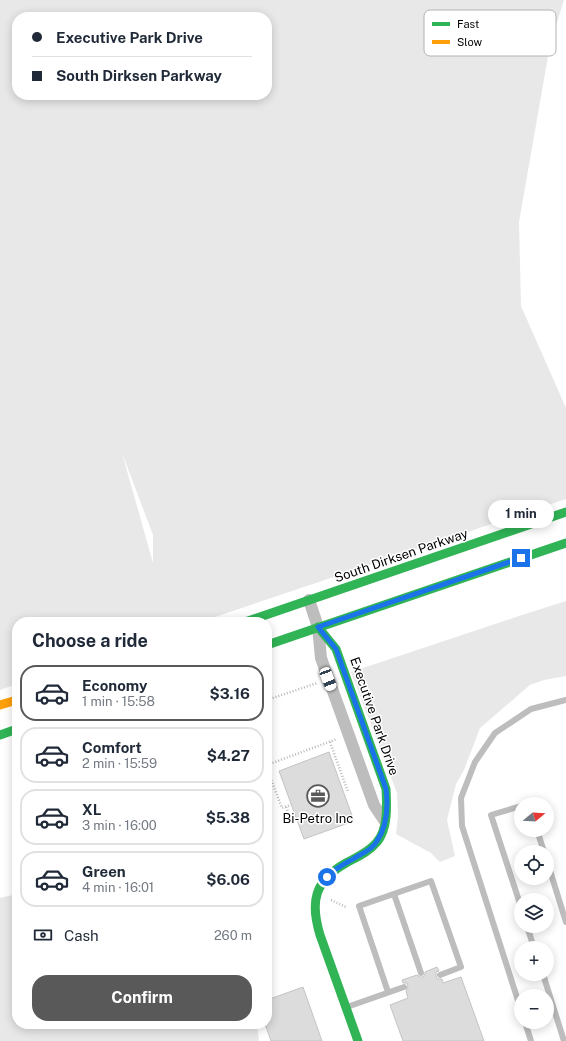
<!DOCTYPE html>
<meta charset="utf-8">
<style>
:root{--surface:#fff;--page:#f6f6f7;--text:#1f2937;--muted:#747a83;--line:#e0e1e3;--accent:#595959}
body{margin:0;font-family:"Public Sans",sans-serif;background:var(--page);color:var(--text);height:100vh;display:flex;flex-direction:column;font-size:15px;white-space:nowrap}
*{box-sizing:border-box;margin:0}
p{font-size:13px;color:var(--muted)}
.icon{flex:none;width:22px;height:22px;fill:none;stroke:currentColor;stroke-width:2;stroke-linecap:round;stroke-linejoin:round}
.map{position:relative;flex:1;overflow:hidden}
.drawer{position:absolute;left:12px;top:617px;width:260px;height:412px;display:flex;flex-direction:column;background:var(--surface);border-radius:16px;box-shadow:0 2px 10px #0003}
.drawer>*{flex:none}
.guide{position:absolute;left:12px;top:12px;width:260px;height:88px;border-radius:16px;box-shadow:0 2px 10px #0003;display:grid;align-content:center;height:88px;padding:0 20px;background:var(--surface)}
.needle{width:26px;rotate:72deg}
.tools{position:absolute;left:514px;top:797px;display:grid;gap:8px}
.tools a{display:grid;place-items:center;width:40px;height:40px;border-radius:50%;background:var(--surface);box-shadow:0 2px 10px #0003;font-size:20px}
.end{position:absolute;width:18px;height:18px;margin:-9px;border:5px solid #1a73e8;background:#fff;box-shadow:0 0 0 2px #fff}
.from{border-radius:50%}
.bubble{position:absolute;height:28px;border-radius:14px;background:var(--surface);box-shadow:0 2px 10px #0003;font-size:13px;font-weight:700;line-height:28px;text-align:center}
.car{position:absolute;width:12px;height:24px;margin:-12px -6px;border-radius:5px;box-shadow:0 0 3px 1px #0007;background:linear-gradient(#fff 24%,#345 0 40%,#fff 0 76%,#345 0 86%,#fff 0)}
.guide b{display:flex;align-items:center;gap:14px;height:38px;font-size:15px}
.guide b+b{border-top:1px solid var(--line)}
.guide i{width:10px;height:10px;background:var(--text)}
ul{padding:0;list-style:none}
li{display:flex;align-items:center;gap:12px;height:56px;margin:0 8px 6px;padding:0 12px;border:2px solid var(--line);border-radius:16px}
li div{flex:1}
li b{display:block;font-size:15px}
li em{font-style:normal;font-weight:700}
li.current{border-color:var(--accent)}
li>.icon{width:36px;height:36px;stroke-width:1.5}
h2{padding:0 20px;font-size:18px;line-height:48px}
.pay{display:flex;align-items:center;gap:10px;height:44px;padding:0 20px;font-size:15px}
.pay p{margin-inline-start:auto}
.primary-button{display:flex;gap:8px;margin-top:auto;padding:8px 20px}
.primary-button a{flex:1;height:46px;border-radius:16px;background:var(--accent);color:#fff;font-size:16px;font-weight:700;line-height:46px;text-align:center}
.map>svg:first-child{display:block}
.green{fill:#e8e8e8;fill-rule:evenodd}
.building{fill:#dcdcdc;stroke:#c4c4c4}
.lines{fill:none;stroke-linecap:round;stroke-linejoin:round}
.path{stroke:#b8b8b8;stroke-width:2.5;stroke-dasharray:1 2;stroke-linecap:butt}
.lane{stroke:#bdbdbd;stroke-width:6}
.street{stroke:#bdbdbd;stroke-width:12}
.fast{stroke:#30b455;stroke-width:9}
.slow{stroke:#ff9f0a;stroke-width:9}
.route{stroke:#1a73e8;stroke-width:5}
.labels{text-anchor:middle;stroke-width:3;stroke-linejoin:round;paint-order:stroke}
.street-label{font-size:13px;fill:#000;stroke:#fff}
.poi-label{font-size:13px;fill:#000;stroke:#fff}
.key{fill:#fff;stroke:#b2b2b2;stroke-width:1}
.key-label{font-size:11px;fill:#000}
</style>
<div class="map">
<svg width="566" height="1041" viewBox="0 0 566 1041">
<rect width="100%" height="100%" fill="#fff"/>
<!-- green -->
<path class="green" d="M0,0H564L550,45L519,222L521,306L566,408V499L200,622H17V684L0,690ZM17,17H267V95H17ZM122,453L153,535V564V563Z
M566,601V676L544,680L530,685L480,728L464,770L456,784L447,820L455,856L440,862L431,853L396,834L398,816L397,793L351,672L522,615Z
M17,894V1024H257L259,1041H0V898Z"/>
<!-- building -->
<path class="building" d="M329,752L354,821L304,839L279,771Z
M437,967L439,971L436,972V976L437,979H442L443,983L461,977L484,1041H403L390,1005L408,998L406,991L408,986L407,983H403L402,980L417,975L420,977H423L425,974V972Z
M303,987L322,1041H271L265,1024H267V1000Z"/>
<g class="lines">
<!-- path -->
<path class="path" d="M267,700L317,683
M330,742L348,792
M267,765L337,739
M267,769L282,808L291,805
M286,807L291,818
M331,900L346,907"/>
<!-- lane -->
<path class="lane" d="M526,804H529
M521,806L491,815L521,907
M537,830L544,852
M547,861L566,922
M394,894L421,973
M527,926L534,948
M543,974L564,1041
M388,992L359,906L431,881L461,967L440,975
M347,1007L404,987
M521,1010L462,826L461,798L475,762L495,733L531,709L566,700
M525,1022L531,1041"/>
<!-- street -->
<path class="street" d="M309,600L318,627L321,658L374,805L384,820"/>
<!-- fast -->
<path class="fast" d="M245,622L566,512
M318,627L336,649L386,789C387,806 388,829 377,842C369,852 357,857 346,863C314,881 310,902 320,935L358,1041
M267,645L566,543
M0,735L17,729"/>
<!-- slow -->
<path class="slow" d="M0,705L17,700"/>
</g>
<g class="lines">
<!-- route -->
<path class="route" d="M327,877C336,867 347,863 358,856C364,853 374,847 377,841C387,826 388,805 386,789L336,649L318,627L521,558"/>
</g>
<!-- icons -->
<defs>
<g id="office-ring" transform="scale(1.15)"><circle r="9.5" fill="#fff" stroke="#595959" stroke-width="1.5"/><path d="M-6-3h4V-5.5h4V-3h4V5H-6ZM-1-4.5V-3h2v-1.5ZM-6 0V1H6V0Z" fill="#595959"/></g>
</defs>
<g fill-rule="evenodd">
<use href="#office-ring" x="318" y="796"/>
</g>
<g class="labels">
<!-- street labels -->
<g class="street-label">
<text transform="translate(401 555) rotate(-19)" y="5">South Dirksen Parkway</text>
<text transform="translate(375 716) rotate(71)" y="5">Executive Park Drive</text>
</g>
<!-- poi labels -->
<g class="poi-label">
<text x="318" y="823">Bi-Petro Inc</text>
</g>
</g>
<!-- legend -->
<rect x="424" y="10" width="132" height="46" rx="6" class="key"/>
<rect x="432" y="22" width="18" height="4" fill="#30b455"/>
<rect x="432" y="40" width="18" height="4" fill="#ff9f0a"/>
<g class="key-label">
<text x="457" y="28">Fast</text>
<text x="457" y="46">Slow</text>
</g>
</svg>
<div class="tools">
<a><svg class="needle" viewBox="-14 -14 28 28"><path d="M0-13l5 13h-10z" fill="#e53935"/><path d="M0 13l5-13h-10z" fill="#747a83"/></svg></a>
<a><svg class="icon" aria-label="locate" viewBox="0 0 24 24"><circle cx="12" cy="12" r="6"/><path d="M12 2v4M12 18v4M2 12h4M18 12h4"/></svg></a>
<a><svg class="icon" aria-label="layers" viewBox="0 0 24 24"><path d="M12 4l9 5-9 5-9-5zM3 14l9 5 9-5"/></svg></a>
<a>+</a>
<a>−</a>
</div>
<i class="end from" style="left:327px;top:877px"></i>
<i class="end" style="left:521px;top:558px"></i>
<div class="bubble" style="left:488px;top:500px;width:66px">1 min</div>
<i class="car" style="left:328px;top:679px;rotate:159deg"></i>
<div class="guide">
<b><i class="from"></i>Executive Park Drive</b>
<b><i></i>South Dirksen Parkway</b>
</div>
<section class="drawer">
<h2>Choose a ride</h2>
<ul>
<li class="current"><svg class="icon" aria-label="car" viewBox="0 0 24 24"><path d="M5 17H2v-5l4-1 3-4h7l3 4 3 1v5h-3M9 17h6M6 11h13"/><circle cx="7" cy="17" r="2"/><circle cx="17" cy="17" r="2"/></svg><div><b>Economy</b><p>1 min · 15:58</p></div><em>$3.16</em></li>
<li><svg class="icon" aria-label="car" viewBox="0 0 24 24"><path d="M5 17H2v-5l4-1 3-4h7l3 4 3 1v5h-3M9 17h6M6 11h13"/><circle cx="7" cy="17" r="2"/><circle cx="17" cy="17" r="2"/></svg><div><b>Comfort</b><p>2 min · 15:59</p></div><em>$4.27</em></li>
<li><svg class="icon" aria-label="car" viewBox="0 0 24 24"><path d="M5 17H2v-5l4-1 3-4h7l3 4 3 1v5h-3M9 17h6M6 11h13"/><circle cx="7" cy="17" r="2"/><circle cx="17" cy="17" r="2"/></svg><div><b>XL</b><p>3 min · 16:00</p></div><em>$5.38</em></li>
<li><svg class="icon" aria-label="car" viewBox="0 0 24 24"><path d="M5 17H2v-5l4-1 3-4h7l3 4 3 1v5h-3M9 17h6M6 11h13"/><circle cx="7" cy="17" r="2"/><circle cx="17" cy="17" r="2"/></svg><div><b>Green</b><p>4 min · 16:01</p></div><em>$6.06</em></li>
</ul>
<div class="pay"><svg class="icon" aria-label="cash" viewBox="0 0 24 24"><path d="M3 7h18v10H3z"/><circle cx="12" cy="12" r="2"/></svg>Cash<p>260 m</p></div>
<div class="primary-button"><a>Confirm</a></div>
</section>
</div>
